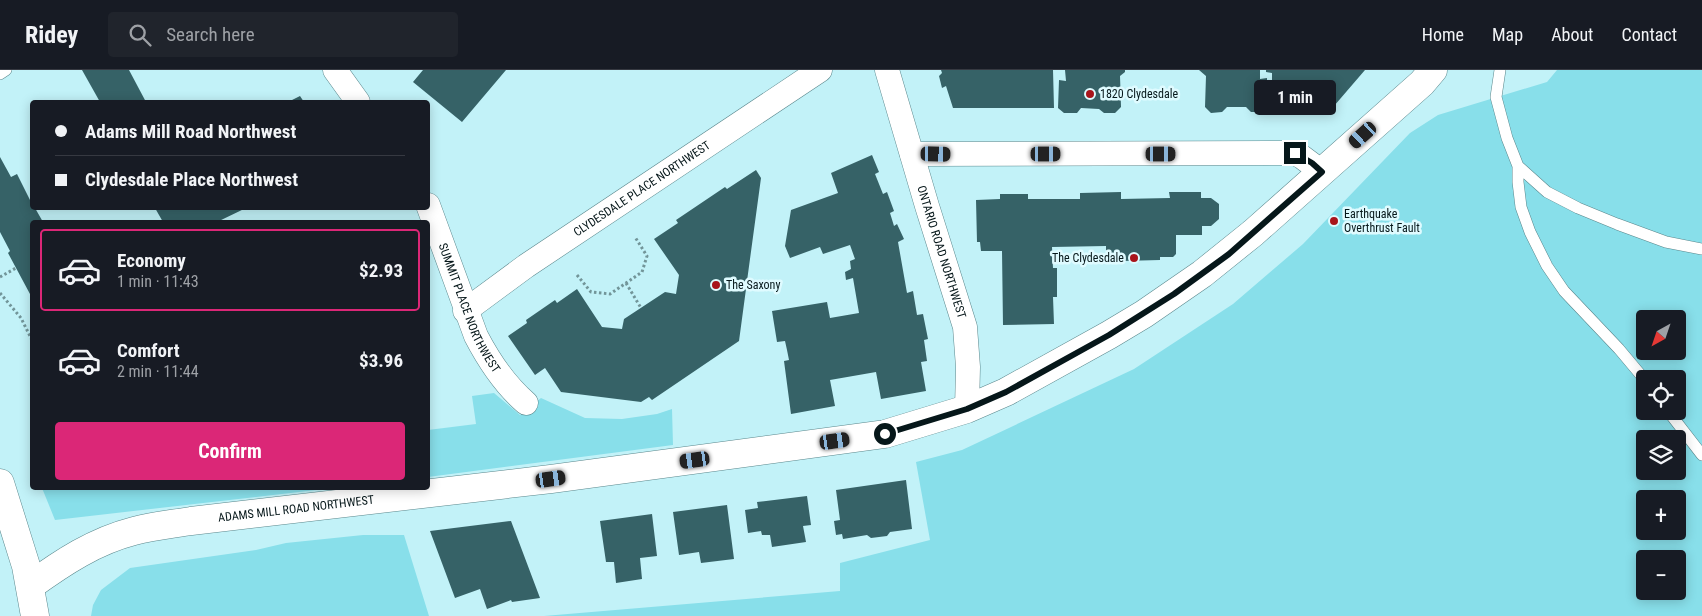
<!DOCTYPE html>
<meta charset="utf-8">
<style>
:root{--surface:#171b24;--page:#20242c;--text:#f1f3f6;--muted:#9ea1a6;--line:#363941;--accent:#db2777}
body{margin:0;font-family:"Roboto Condensed",sans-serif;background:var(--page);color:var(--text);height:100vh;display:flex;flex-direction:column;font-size:19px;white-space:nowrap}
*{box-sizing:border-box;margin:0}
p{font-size:16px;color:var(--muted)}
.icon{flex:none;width:28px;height:28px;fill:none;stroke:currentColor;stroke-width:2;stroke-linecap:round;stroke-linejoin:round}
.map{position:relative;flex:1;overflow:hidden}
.sheet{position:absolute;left:30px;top:150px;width:400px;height:270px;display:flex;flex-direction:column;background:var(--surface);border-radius:5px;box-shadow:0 2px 12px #0003}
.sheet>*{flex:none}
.hud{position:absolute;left:30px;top:30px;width:400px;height:110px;border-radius:5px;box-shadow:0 2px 12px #0003;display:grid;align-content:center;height:110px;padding:0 25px;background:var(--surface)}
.needle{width:32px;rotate:220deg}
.controls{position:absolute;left:1636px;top:240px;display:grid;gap:10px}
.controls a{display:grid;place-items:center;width:50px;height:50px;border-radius:5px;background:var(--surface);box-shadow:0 2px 12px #0003;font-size:25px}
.end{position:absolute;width:22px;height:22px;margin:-11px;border:6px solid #06171a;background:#fff;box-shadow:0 0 0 2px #fff}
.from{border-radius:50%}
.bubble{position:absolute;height:35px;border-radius:5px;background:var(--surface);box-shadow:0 2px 12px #0003;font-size:16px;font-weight:700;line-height:35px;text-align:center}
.car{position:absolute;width:15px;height:30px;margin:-15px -8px;border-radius:6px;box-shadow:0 0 4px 1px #0007;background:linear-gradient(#222 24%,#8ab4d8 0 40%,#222 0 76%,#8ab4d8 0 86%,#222 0)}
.hud b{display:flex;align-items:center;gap:18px;height:48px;font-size:19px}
.hud b+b{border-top:1px solid var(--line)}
.hud i{width:12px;height:12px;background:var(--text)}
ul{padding:9px 0 0;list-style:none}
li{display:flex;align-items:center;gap:15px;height:82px;margin:0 10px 8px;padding:0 15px;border:2px solid transparent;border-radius:5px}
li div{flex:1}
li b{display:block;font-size:19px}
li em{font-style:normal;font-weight:700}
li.current{border-color:var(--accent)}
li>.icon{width:45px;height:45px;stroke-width:1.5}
.cta{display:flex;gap:10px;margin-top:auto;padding:10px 25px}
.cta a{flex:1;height:58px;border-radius:5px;background:var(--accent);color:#fff;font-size:20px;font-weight:700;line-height:58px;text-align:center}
header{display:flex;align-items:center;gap:30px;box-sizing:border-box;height:70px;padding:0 25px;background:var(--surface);border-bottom:1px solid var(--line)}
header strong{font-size:24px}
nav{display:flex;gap:28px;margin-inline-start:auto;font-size:18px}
.search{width:350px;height:45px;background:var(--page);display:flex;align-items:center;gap:12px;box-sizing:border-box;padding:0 18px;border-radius:5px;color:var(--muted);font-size:19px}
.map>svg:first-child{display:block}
.green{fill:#88dfea;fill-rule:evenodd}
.building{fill:#366267}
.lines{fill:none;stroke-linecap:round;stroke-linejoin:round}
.service-casing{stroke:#5a878c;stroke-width:12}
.minor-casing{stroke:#5a878c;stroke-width:25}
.tertiary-casing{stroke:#5a878c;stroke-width:29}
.path{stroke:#729599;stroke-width:3;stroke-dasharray:2.5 2.5;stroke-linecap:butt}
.service{stroke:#fff;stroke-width:11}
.minor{stroke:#fff;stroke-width:24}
.tertiary{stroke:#fff;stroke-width:28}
.route{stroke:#06171a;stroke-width:6}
.poi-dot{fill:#a8141b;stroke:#dffbff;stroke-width:2}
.labels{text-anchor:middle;stroke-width:5;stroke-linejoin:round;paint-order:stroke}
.poi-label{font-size:12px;fill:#06171a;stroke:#dffbff;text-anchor:start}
.street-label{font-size:12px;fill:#06171a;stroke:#dffbff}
</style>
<header>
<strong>Ridey</strong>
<div class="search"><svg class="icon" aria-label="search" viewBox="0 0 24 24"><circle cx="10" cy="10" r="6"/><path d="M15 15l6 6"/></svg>Search here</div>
<nav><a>Home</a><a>Map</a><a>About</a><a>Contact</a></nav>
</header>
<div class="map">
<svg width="1702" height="546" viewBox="0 0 1702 546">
<rect width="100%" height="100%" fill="#c2f2f8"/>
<!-- green -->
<path class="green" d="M1557,0H1702V546H544L840,521V493L930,470L916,392L962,380L1134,299L1233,234L1303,174L1410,63L1438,45L1547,12ZM1645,249H1678V281H1645ZM1645,309H1678V341H1645ZM1645,369H1678V401H1645ZM1645,429H1678V461H1645ZM1645,489H1678V521H1645Z
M494,323L520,345L541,328L585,348L622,349L657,344L672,339L673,375L428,407V360L476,354L472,326Z
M42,418H334L55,450Z
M363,465H404L429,546H91L93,535L101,520L130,498L256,480L286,473Z"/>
<!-- building -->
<path class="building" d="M82,0H129L146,32H100Z
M423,0H506L462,52L413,12Z
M941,0H1053L1054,38H953L946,16L942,18L939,6L942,3Z
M1065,0H1125V2L1120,6L1121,37L1115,43H1104L1099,39L1081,38L1077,43H1064L1058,38L1059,10L1066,11Z
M1199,0H1260V9L1267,8V11L1272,10V3L1266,2V0H1365L1334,36L1287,34V36L1266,37L1262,42H1251L1246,37H1227L1222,42L1211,43L1205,37L1206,6Z
M300,26L304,32H288Z
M872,85L879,102L875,104L883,124L887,122L894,141L890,143L894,156L897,154L904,169L898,172L907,223L913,221L917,245L923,244L928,269L924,270L927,291L921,292L926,321L881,329L876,302L830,310L835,336L791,344L784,291L789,290L787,280L785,271L777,272L772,241L827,232L830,248L859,243L853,208L846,210L845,202L851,199L850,191L855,189L850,175L823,184L820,177L790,188L785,176L791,140L838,123L831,103Z
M0,87L11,107L17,104L32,134V138H35L43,152H32V222L30,224L8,183L10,181L0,162Z
M756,100L761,108L747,211H755L754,220L746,219L739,271L652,330L649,327L641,332L561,322L545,298L535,305L508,266L527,253L526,250L555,230L557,233L577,219L602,257L622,259L624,249L665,222L676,224L679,205L654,169L678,153L676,150L725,117L727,119Z
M1121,122V129L1170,128L1169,122H1201V128H1211L1219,134V149L1211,156H1202V165H1176V184L1173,187H1160V190L1122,191V189L1109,188L1106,185V176L1052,177L1053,198H1057V227H1053L1054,254L1003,255L1002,181H981L980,172H977L976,130L1000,129V124H1028V129H1080V123Z
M155,138H246L217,152H163Z
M906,410L912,459L890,462L887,466L871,468L867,465L843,469L842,464L836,465L834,451L840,450L836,420Z
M807,426L811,455L803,456L806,472L772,477L770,465H762L761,461L748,463L745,440L758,438L757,432Z
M727,435L734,489L701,493L699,482L679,485L673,442Z
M652,444L657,486L640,488L642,509L616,513L614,492H606L600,451Z
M511,451L540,528L512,532L511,530L487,539L480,519L455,528L430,461Z"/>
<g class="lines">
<!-- service casing -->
<g class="service-casing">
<path id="service" d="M1500,0L1496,27L1507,68L1518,96V112L1521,137L1530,162L1547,196L1564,221L1619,279L1645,310
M0,4L6,0
M1518,96L1547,122L1578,138L1617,154L1666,172L1702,179
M1668,341L1702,385"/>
</g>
<!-- minor casing -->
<g class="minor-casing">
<g id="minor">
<path d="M335,0L358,32"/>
<path id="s1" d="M887,0L927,136L965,257L968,297L967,339"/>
<path d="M912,84L1295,83L1302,87L1322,102"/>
<path id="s2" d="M428,135L476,266C489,291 504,314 526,333"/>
<path id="s3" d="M465,241L526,196L820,0"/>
</g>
</g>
<!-- tertiary casing -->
<g class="tertiary-casing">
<g id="tertiary">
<path d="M0,413L26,496L35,546"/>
<path id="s4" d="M30,516C63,492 95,471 134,461C153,456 173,454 191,451L551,409L885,364L967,339L1006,322L1109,265L1144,244L1202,204L1253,163L1422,13L1433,0"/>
</g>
</g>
<!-- path -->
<path class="path" d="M577,205L591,222L610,224L642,202L647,186L635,167
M0,207L16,198
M626,213L641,238
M0,223L21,248L32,270"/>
<!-- service -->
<use href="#service" class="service"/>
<!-- minor -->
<use href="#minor" class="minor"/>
<!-- tertiary -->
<use href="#tertiary" class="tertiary"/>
</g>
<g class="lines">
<!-- route -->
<path class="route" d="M885,364L967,339L1006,322L1109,265L1174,224L1229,184L1322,102L1312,93L1295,83"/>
</g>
<!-- markers -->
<g class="poi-dot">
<circle cx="1090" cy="24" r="5"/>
<circle cx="1334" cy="151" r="5"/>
<circle cx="1134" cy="188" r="5"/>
<circle cx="716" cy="215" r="5"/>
</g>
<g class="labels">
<!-- poi labels -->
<g class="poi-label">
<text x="1100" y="28">1820 Clydesdale</text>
<text x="1344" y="148">Earthquake<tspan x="1344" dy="14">Overthrust Fault</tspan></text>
<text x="1124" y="192" text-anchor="end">The Clydesdale</text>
<text x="726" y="219">The Saxony</text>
</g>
<!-- street labels -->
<g class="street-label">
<text dy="4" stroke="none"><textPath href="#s3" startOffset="215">CLYDESDALE PLACE NORTHWEST</textPath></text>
<text dy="4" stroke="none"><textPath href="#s1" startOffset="190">ONTARIO ROAD NORTHWEST</textPath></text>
<text dy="4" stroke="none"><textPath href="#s2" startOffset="111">SUMMIT PLACE NORTHWEST</textPath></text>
<text dy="4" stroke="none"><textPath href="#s4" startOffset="282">ADAMS MILL ROAD NORTHWEST</textPath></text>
</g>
</g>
</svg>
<div class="controls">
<a><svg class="needle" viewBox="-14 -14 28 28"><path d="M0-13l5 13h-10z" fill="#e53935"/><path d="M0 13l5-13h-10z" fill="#9ea1a6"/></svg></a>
<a><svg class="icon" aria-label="locate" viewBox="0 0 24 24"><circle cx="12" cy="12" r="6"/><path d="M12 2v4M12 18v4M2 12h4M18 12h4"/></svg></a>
<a><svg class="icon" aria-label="layers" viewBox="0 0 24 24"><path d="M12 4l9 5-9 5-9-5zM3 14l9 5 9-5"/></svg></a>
<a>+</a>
<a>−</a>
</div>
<i class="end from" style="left:885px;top:364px"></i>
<i class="end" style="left:1295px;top:83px"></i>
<div class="bubble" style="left:1254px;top:10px;width:82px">1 min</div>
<i class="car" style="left:1363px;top:65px;rotate:228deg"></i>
<i class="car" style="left:936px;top:84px;rotate:91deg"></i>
<i class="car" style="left:1046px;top:84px;rotate:90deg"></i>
<i class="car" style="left:1161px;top:84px;rotate:90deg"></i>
<i class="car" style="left:835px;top:371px;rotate:82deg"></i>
<i class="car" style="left:695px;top:390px;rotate:262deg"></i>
<i class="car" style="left:551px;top:409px;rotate:82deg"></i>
<div class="hud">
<b><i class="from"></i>Adams Mill Road Northwest</b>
<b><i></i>Clydesdale Place Northwest</b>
</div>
<section class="sheet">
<ul>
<li class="current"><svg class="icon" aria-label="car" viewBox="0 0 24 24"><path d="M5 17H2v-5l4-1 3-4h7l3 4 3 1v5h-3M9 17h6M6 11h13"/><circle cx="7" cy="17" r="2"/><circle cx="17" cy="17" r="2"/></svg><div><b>Economy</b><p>1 min · 11:43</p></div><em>$2.93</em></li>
<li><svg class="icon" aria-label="car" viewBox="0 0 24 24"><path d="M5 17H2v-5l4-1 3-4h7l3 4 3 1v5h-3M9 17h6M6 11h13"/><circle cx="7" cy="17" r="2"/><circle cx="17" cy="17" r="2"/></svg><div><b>Comfort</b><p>2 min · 11:44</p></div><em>$3.96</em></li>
</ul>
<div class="cta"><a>Confirm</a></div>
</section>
</div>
